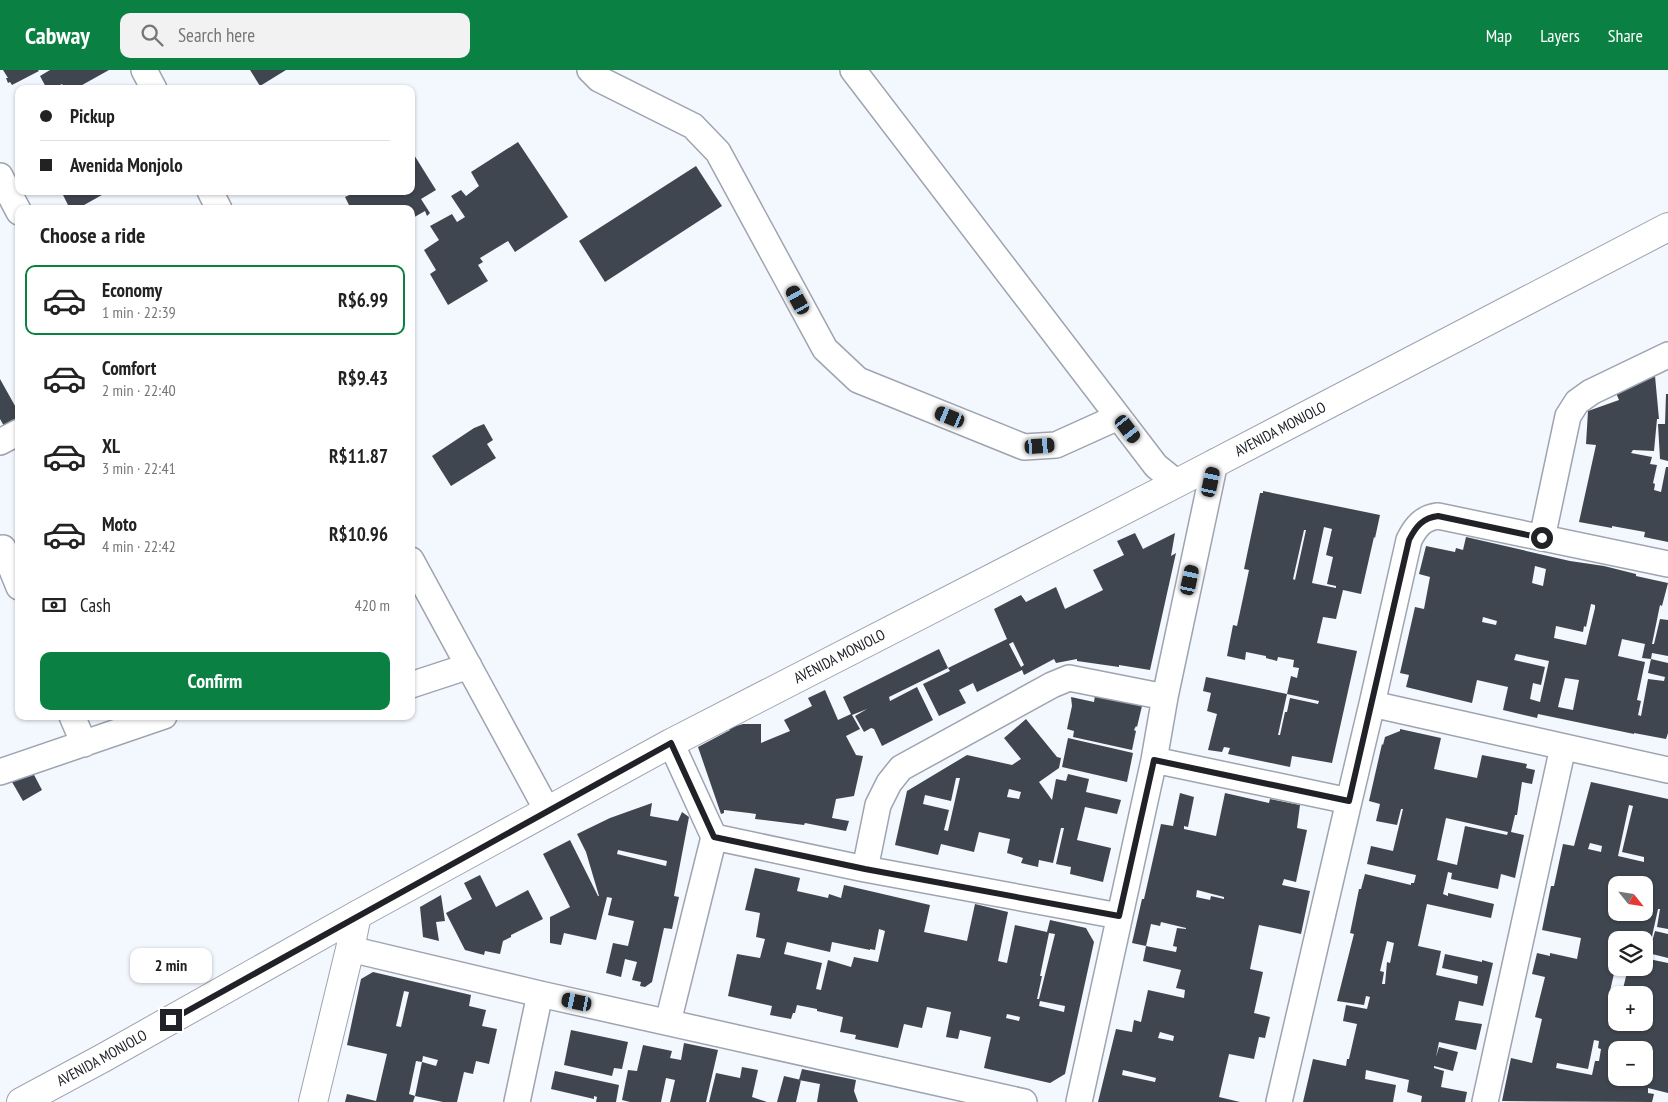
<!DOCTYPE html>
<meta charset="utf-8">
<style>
:root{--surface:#fff;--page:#f2f2f2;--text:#222;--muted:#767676;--line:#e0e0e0;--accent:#0b8043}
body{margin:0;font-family:"PT Sans Narrow",sans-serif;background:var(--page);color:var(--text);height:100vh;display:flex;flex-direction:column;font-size:19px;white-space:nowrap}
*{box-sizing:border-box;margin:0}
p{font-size:16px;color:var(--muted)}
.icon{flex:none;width:28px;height:28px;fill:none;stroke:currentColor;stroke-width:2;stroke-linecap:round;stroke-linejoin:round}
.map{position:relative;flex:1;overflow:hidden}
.sheet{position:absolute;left:15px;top:135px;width:400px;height:515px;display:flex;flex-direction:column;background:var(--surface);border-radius:10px;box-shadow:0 1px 4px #0004}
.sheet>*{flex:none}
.banner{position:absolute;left:15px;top:15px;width:400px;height:110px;border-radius:10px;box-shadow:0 1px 4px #0004;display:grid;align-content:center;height:110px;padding:0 25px;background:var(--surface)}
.needle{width:32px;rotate:120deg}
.buttons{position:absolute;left:1608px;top:806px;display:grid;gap:10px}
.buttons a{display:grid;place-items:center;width:45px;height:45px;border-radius:10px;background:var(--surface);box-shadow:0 1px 4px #0004;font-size:25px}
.end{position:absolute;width:22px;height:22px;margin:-11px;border:6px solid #202227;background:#fff;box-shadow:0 0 0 2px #fff}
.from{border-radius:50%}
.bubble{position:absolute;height:35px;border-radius:10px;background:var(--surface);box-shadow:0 1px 4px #0004;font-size:16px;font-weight:800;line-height:35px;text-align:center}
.car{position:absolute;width:15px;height:30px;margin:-15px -8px;border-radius:6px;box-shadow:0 0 4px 1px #0007;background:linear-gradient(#222 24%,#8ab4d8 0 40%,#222 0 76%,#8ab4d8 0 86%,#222 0)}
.banner b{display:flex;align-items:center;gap:18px;height:48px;font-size:19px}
.banner b+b{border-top:1px solid var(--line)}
.banner i{width:12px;height:12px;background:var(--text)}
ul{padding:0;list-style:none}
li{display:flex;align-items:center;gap:15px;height:70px;margin:0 10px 8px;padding:0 15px;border:2px solid transparent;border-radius:10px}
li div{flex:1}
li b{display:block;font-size:19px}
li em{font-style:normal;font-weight:800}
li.current{border-color:var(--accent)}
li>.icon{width:45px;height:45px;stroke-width:1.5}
h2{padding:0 25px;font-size:22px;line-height:60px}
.pay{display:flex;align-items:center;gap:12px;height:55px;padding:0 25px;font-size:19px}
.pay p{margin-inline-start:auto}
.action{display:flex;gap:10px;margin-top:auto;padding:10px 25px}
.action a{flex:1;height:58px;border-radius:10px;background:var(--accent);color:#fff;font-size:20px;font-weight:800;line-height:58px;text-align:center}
header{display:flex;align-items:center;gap:30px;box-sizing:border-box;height:70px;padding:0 25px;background:var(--accent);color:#fff}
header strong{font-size:24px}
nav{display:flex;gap:28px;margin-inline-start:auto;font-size:18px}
.search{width:350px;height:45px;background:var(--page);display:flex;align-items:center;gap:12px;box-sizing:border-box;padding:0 18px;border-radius:10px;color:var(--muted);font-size:19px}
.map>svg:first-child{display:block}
.building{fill:#40464f;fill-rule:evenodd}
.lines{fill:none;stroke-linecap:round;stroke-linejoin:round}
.street-casing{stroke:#9ea4b0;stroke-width:28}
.secondary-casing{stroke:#9ea4b0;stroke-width:30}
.street{stroke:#fff;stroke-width:25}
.secondary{stroke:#fff;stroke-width:28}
.route{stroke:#202227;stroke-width:6}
.labels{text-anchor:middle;stroke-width:5;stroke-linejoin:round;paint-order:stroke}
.street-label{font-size:15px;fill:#202227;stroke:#f3f7fe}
</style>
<header>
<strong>Cabway</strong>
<div class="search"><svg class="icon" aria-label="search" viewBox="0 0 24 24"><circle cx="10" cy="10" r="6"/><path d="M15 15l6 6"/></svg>Search here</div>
<nav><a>Map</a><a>Layers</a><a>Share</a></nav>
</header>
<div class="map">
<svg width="1668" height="1032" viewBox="0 0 1668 1032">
<rect width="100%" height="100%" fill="#f3f7fe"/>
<!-- building -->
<path class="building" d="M3,0H38L39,1L12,15L10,12L8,13L6,8H8Z
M50,0H109L75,19H65L62,14L53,19H47L40,6Z
M250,0H286L260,16Z
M518,72L568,147L515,182L508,171L480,188L483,192L478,195L488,211L448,235L430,204L436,200L424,180L439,170L430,156L452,144L457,152L465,147L451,126L461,120L466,126L479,116L471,102Z
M411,80L436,120L421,129L430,143L427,146L425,141L411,149V139H351L345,127L358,121H411Z
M696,96L722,136L605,212L579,171Z
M61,121H109L77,139H70Z
M1655,306L1659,349H1657L1654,381L1633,380L1631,383L1652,387L1650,394L1657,395L1653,413L1655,414L1654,420L1661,422L1666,397H1668V472L1644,467L1645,462L1612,456V458L1579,452L1596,375L1586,374L1588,341L1619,330L1616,323Z
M0,309L19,343V348L4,356L0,349Z
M1666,324H1668V391L1660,389L1658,354H1665Z
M484,354L493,370L487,374L496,388L451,416L432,386L474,358Z
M1263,421L1380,445L1375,468L1374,467L1361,524L1343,520L1336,549L1323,547L1317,573L1357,581L1332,693L1292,686L1290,697L1228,684L1230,678L1224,677L1222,682L1208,680L1217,644L1207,641L1211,623L1203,621L1206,607L1287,624L1278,665H1280L1285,642H1287L1290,628L1318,634L1319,631L1287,624L1291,606L1297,608L1299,598L1293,597L1294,590L1278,587L1277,591L1266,588V586L1246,582L1245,590L1227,586L1233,555L1237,556L1249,500L1244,499L1260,423H1263ZM1324,457L1332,459L1326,485L1333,487L1327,514L1336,516V518L1312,513ZM1304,460H1306L1295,510L1293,509Z
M1135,463L1143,479L1175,463L1171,486L1176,483L1150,600L1119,595V597L1077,591V589L1056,593L1054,589L1024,605L1022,600L977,622L973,613L959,620L966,633L939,646L923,614L950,601L948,598L1007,569L994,539L1021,525L1026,532L1056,517L1065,539L1103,520L1093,500L1124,485L1117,471ZM1013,572L1024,595L1021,597L1009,574Z
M1466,467L1570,491L1604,496L1636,504V506L1668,513L1662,536L1660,535L1652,574H1654L1660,549L1668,550V586L1652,583L1651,589L1642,588L1645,574L1622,569L1618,586L1645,592L1637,630L1641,631L1638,645L1641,646L1648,609L1664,611L1665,607L1648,603L1651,589L1668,593V663L1666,669L1634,663V664L1538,644L1537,648L1503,640L1508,617L1477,610L1472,633L1406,617L1409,605L1400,603L1415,537L1424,539L1430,507L1419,504L1426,476L1455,482L1456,478L1463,480ZM1535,496L1546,499L1543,516L1532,513ZM1591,534L1595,535V538L1586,575L1554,568L1556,556L1583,562L1584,556L1586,557ZM1483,547L1497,551L1496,555L1482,552ZM1516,584L1549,591L1540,632L1530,629L1533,613L1541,615L1545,597L1514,590ZM1565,608L1579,610L1573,640L1558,637Z
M939,579L948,598L889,627L890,631L917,617L933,650L882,676L874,659L871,658L864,662L855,646L867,639L852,645L860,659L846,666L856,685L863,686L854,726L836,729L832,748L849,751L846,761L805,753L804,755L755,749L756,744L749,743L724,740V743L721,744L698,677L730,660L729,658L743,654H761V673L790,661L784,650L812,636L808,628L825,620L838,650L851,644L843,627Z
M1095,625L1142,636L1137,657L1136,656L1134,660L1136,661L1132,680L1073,667L1074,661L1067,659L1072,636L1071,627L1094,632Z
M1026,649L1057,687L1061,688L1059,698L1039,712L1052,730L1056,709L1066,711L1068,704L1089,709L1086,722L1121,730L1117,744L1085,737L1077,770L1111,778L1103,812L1070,804L1071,797L1056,794L1064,758H1061L1053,793L1039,790L1038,797L1021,793L1023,788L1007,783L1010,769L979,762L974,782L941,774L938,785L895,775L907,721L967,685L1012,695L1021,689L1004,668ZM956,708H960L948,761L944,760L949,740L923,734L925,725L951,731ZM1009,719L1021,722L1019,729L1007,727Z
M1400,659L1441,668L1434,699L1477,708L1482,685L1527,694L1526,698L1535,700L1532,714L1522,712L1517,745H1515L1511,762L1524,765L1515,808L1501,804L1498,819L1451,809L1452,803L1448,802L1443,824L1448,826V823L1494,834L1491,848L1427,834L1418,876L1441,881L1436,905L1477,914L1478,906L1442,898L1445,884L1482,892V890L1493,893L1483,936L1459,931L1455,950L1482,954L1476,980L1439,972L1436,987L1439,977L1458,982L1453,1001L1434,996V998L1444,1001L1441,1017L1467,1022L1465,1032H1421L1422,1026L1407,1022L1409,1010L1366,1000L1365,1009L1396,1015L1393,1032H1303L1313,989L1346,996L1347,989H1349L1357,954L1343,951L1346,935L1367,939L1370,927L1366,926L1364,935L1337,931L1354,864L1350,863L1359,819H1361L1365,804L1411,815V813H1414L1416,805L1367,794L1371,776L1393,781L1403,739H1401L1397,755L1376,751L1380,734L1369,731L1382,674L1383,675L1385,667L1400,661ZM1446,748L1508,762L1507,765L1465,756L1457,795L1437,790ZM1387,871L1394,873L1390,893L1387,892L1385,914H1382L1384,902L1380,901Z
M1068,668L1133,683L1127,712L1062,697Z
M32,701L42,720L23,731L12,712Z
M1591,712L1668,729V859L1657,857L1660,839H1658L1651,871L1652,872L1655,861L1668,864V888L1644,882V870H1616V895L1610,921L1622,923L1628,898H1644V888L1668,893V1023L1648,1018V1023L1654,1024L1652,1032L1502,1031L1511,988L1532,993L1542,949L1535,947L1545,907L1532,904L1537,883L1550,886V883L1577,889L1581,868L1542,860L1551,816H1554L1563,774L1574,776ZM1629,735L1633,736L1622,782L1644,787V792L1618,786ZM1590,773L1602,776L1601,782L1588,779ZM1616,815H1644V842H1616ZM1616,925H1644V952H1616ZM1594,970L1599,971L1598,978L1601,979L1599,991H1595L1592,1005L1556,998L1557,993L1588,999ZM1616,980H1644V1008H1616Z
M1180,723L1194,727L1188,757L1184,756V759L1216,766L1225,723L1269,733L1270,729L1300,735L1297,758L1307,760L1296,812L1284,809L1282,815L1310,821L1301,864L1259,855L1250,899L1263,902L1254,943L1270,947L1265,968L1259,967L1254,989L1229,984L1219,1027L1240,1032H1098L1116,959L1132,962L1134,950L1141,952L1148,920L1184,928L1185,920L1176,918L1181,900L1143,891L1146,876L1132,873L1142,829H1144L1161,754L1173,756ZM1197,820L1224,827V829L1211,826L1210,830L1196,827ZM1161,852L1186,858V859L1177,858L1173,876L1177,877L1176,882L1146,876L1151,854L1160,856ZM1160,962L1174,966L1173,971L1158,968ZM1123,1000L1156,1008L1155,1012L1122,1005Z
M652,733L650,746L678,751L682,742L689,747L674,826L679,827L672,859L664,858L652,912L645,917L640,916L641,912L632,910L637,892L625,889L621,907L606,903L613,873L628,876L634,851L608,845L612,828L607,827L596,870L564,863L561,875L550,873V847L570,837L543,784L570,770L598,826H599L586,782L577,764L610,748ZM618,780L667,791L666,796L617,784Z
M755,798L800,808L797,821L828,828L829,824L841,828L844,815L930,835L924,862L967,871L975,834L1008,842L998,891L1007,893L1015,855L1047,862L1050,850L1086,858L1094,872L1065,1004L1050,1013L984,998L991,967L960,960L958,969L946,967L951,942L927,937L922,958L904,954L898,978L855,969L856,965L840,962L843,947L817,941V939L797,935L795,943H793L791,949L770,945L772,936L728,926L737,884L760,888L765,869L756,867L760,843L745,840ZM879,859L885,861L878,892L854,887L851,897L828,890L821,920L816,919L822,893L784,884L787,872L830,882L832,872L870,880V879L875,880ZM1049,863L1055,864L1039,929H1037L1042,906H1040ZM1040,931L1065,936L1064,942L1039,936ZM1007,944L1020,947L1019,951L1006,948Z
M480,805L496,837L528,820L543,849L511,865V867L503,871L500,884L485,881L484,885L465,880L446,843L472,829L464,813Z
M441,825L445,851L436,852L439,871L423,867L420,837Z
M373,902L471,925L469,936L486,940L482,956L497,959L489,994L476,991L473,1004L464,1002L457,1032H443L415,1026L422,992L436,996L438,990L423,986L422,992L416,991L409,1024L415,1026L413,1032H345L347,1024L376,1031L387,984L347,975L361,909ZM404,921L409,922L401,957L396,956Z
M571,960L628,972L622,999L614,998L612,1006L564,995Z
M684,973L718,980L706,1032H670L675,1010L666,1008L661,1032H630L622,1030L628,1000L637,1001L643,975L672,981L670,988L681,990Z
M742,997L758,1000L752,1027L767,1032H709L716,1003L740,1008Z
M802,999L856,1010L854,1021L858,1032H817L820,1014L799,1010Z
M555,1001L619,1015L616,1032H596L597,1027L594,1026V1029L551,1019Z
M784,1006L801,1010L796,1032H777Z"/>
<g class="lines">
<!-- street casing -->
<g class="street-casing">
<path id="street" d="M144,0L154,19
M590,0L599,9L693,56L718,82L825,279L858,310L1024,377L1056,375L1118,347
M853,0L1156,396L1177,413
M0,106L19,142
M210,121L219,139
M0,372L19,362
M1542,468L1568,346L1577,332L1591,322L1668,285
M3,478L19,517
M411,490L547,740
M411,615L469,596
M1372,634L1409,470C1416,456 1423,448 1438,446L1668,494
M72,646L84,674
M671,673L714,767
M1154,690L1349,731L1372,634L1668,700
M0,702L164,646
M865,799L878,735L889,713L901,698L1052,615L1069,608L1165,627
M350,879L540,924L1024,1032
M668,952L714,767L865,799L1119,846
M517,1032L540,924
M1079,1032L1154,690L1165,627L1215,392
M1279,1032L1349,731
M1485,1032L1563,677"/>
</g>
<!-- secondary casing -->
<g class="secondary-casing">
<g id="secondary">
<path id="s1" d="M21,1032L103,988L357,845L671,673L1177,413L1668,157"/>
<path d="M313,1032L350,879L357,845"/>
</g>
</g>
<!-- street -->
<use href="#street" class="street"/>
<!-- secondary -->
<use href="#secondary" class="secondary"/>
</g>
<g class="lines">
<!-- route -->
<path class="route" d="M171,950L671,673L714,767L865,799L1119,846L1154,690L1349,731L1409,470C1416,456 1423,448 1438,446L1542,468"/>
</g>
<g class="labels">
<!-- street labels -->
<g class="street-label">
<text dy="5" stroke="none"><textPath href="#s1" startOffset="1428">AVENIDA MONJOLO</textPath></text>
<text dy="5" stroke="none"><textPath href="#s1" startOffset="932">AVENIDA MONJOLO</textPath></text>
<text dy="5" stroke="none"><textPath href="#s1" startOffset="92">AVENIDA MONJOLO</textPath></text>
</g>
</g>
</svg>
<div class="buttons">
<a><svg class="needle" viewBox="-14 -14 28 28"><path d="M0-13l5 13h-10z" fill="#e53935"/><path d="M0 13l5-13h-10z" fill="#767676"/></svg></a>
<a><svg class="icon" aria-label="layers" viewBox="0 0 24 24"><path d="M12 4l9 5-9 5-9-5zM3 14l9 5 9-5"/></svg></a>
<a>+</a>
<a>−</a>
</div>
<i class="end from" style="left:1542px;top:468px"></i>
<i class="end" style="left:171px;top:950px"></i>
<div class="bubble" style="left:130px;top:878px;width:82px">2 min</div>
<i class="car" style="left:798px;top:230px;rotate:331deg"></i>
<i class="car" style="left:950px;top:347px;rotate:292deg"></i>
<i class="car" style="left:1128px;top:359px;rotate:143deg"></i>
<i class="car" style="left:1040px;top:376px;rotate:86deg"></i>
<i class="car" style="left:1211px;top:412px;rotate:12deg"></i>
<i class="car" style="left:1190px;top:510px;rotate:12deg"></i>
<i class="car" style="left:577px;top:932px;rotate:282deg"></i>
<div class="banner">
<b><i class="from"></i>Pickup</b>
<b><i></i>Avenida Monjolo</b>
</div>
<section class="sheet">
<h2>Choose a ride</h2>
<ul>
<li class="current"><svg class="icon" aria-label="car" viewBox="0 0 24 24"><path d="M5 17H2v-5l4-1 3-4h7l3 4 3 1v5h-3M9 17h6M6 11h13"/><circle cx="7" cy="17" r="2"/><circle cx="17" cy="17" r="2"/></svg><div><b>Economy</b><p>1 min · 22:39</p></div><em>R$6.99</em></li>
<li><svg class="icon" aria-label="car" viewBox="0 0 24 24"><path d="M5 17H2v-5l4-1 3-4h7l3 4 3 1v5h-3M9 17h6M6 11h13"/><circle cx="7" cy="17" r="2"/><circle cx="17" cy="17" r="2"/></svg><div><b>Comfort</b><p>2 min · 22:40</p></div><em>R$9.43</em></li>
<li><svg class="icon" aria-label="car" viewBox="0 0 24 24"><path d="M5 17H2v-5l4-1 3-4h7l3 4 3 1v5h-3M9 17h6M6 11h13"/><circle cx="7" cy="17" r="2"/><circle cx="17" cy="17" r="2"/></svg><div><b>XL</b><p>3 min · 22:41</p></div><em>R$11.87</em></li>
<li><svg class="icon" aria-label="car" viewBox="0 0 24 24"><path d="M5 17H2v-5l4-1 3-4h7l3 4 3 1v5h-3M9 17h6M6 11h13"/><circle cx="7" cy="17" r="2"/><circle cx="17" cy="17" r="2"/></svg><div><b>Moto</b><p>4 min · 22:42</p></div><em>R$10.96</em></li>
</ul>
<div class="pay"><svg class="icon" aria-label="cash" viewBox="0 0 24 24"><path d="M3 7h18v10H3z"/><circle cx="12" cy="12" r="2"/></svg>Cash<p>420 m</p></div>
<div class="action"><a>Confirm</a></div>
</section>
</div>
